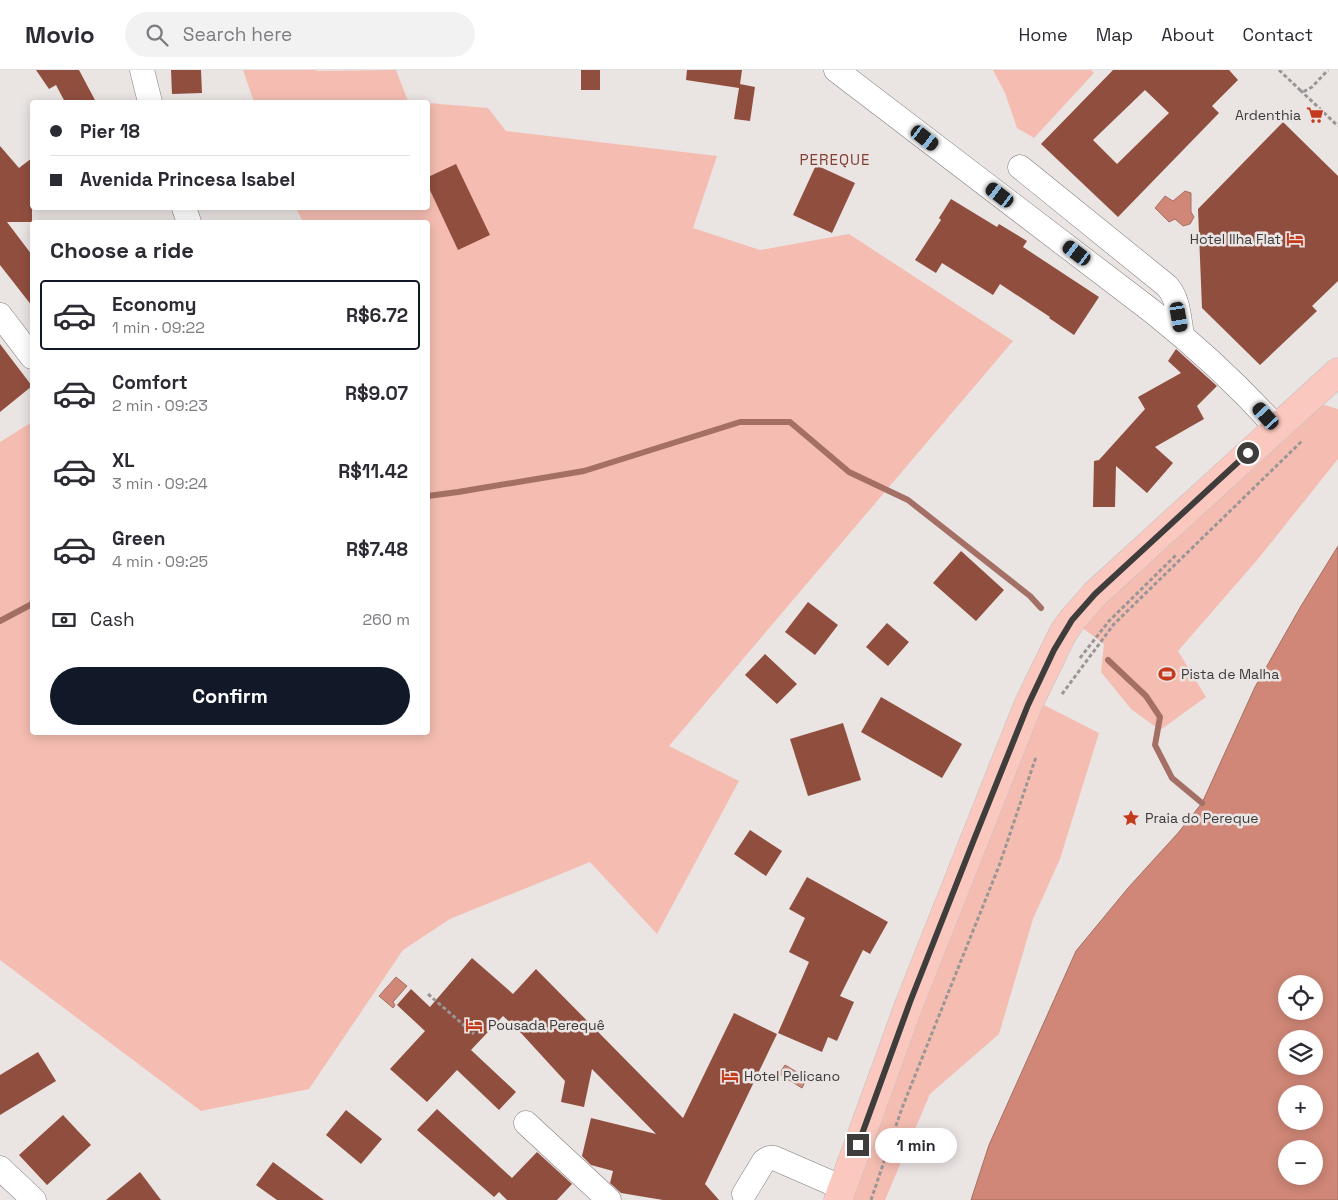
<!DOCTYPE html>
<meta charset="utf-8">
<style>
:root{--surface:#fff;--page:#f2f2f3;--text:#2b2b33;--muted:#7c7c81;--line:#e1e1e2;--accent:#111827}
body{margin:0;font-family:"Space Grotesk",sans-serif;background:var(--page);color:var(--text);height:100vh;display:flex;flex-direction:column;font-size:19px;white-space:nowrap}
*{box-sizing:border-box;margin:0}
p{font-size:16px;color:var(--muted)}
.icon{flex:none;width:28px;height:28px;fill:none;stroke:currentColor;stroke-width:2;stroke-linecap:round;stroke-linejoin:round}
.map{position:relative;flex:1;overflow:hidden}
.drawer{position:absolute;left:30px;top:150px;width:400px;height:515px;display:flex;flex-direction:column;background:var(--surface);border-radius:5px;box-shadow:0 2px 12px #0003}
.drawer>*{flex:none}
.banner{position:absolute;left:30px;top:30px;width:400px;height:110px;border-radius:5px;box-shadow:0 2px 12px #0003;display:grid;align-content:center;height:110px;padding:0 20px;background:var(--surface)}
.tools{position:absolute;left:1278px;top:905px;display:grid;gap:10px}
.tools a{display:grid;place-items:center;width:45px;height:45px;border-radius:50%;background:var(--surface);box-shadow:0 2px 12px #0003;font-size:25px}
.end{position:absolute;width:22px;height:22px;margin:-11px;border:6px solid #3f3c3c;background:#fff;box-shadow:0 0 0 2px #fff}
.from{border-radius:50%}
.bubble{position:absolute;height:35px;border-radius:18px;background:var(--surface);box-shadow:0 2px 12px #0003;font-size:16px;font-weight:800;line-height:35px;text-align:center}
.car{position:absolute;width:15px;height:30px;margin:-15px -8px;border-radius:6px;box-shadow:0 0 4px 1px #0007;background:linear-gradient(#222 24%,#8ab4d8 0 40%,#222 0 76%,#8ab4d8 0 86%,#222 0)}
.banner b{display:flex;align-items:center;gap:18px;height:48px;font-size:19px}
.banner b+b{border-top:1px solid var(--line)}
.banner i{width:12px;height:12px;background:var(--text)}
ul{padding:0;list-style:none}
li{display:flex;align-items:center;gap:15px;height:70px;margin:0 10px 8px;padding:0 10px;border:2px solid transparent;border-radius:5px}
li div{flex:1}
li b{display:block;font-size:19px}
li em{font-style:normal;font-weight:800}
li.on{border-color:var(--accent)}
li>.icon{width:45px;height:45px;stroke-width:1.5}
h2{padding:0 20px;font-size:22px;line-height:60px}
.pay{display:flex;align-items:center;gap:12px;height:55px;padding:0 20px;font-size:19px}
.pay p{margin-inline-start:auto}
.cta{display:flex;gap:10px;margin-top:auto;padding:10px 20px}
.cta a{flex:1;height:58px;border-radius:30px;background:var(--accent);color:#fff;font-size:20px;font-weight:800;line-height:58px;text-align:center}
header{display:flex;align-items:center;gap:30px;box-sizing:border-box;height:70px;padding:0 25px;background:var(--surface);border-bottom:1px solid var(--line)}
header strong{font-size:24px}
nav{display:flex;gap:28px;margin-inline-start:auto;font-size:18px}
.search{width:350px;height:45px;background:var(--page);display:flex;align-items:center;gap:12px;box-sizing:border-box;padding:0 18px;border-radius:28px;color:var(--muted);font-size:19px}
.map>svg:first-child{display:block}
.green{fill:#f5bdb1}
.water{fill:#d08777;stroke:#a47065;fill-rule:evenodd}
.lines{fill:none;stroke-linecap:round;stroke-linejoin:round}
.stream{stroke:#a47065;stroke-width:6}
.building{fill:#904e3f;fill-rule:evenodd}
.minor-casing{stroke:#827d7c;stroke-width:25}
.major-casing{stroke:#c2c1c1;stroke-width:29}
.path{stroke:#9b9696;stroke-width:3;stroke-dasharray:4 2.5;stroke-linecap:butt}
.minor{stroke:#fff;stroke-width:24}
.major{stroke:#fac8be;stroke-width:28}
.route{stroke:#3f3c3c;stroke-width:6}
.labels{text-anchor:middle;stroke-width:5;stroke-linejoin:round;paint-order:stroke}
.poi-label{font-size:14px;fill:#3f3c3c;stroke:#eae4e3;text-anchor:start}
.neighbourhood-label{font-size:15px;letter-spacing:1px;fill:#833d2f;stroke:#eae4e3}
</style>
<header>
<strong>Movio</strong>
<div class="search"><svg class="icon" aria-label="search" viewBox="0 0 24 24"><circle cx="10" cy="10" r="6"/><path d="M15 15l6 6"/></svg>Search here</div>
<nav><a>Home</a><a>Map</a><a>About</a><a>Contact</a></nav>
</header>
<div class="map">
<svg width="1338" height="1130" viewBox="0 0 1338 1130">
<rect width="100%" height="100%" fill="#eae4e3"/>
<!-- green -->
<path class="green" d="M243,0H316L317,1L396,0L408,31L421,32H254Z
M993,0H1091L1094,3L1034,68L1017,58L1005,23Z
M428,33L488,38L506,61L717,86L693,158L760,180L849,164L1013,271L669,676L739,711L657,864L590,792L450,849L403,880L309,1019L201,1041L0,890V372L32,352V662H428V152H303L296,138H428Z
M1317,333L1338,339V389L1258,489L1178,581L1206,627L1160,660L1131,639L1101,602L1104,574L1076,553Z
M1038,632L1099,663L1060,789L1033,849L999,964L930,1024L885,1130H843Z"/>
<!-- water -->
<path class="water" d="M1185,121L1191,123V142L1194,147L1190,154L1183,156L1175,149L1169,152L1155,138L1165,126L1173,131Z
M1338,476V1130H971L989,1075L1076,881L1128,818L1178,763L1202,733L1255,617L1301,536ZM1286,914H1314V941H1286ZM1286,969H1314V996H1286ZM1286,1024H1314V1051H1286ZM1286,1079H1314V1106H1286Z
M396,907L407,916L393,932L395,935L393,938L379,926Z
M785,995L807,1008L802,1018L779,1004Z"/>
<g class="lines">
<!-- stream -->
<path class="stream" d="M428,426L458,422L584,401L740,352H790L849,402L908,430L1030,526L1041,538
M0,551L32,534
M1108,590L1146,626L1160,647L1155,675L1172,708L1202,733"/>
</g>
<!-- building -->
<path class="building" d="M36,0H79L96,32H65L56,15L49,19Z
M171,0H201L202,23L172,24Z
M581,0H600V20H581Z
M687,0H742L740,14L755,17L750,51L734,49L739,18L686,10Z
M1113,0H1229L1238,10L1212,36L1219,43L1118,147L1041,74ZM1145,20L1169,43L1117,94L1093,70Z
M1283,52L1338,106V211L1312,236L1317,241L1260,295L1202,238L1198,139Z
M0,76L19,98L32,88V152H7L32,185V236L0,195Z
M456,94L490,165L458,180L428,116V107Z
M816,95L855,113L832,163L793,145Z
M951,129L997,157L999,154L1027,171L1023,177L1099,227L1074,265L1049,248L1050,247L1000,214L993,225L942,193L936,203L915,190L941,150L939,148Z
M0,274L32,316L0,342Z
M1176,279L1217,316L1197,336L1204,349L1155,377L1173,393L1147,423L1116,396L1115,437H1093L1094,391L1099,390L1145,339L1138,327L1181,303L1168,291Z
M961,481L1004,520L976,551L933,513Z
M808,532L838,555L815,585L785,562Z
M887,553L909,572L888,596L866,577Z
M765,584L797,614L777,634L745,605Z
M881,627L962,674L942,708L861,662Z
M843,653L861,710L808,726L790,669Z
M750,760L782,781L766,806L734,784Z
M807,807L888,852L870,884L863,880L840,926L854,932L837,971L828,967L822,982L778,963L809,892L789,882L805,848L789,839Z
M472,888L513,924L536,899L683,1048L734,943L777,964L705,1114L719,1130H663L621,1123L610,1113L613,1101L591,1095L582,1086L591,1048L656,1064L592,999L584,1037L561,1032L565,1011L521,963L503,946L471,980L516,1022L499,1040L457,1000L427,1032L390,999L425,961L397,935L411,919L430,937Z
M38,982L56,1011L0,1045V1005Z
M437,1039L512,1108L537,1082L572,1114L557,1130H507L499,1122L494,1127L417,1060Z
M346,1040L382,1069L361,1094L326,1065Z
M63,1045L91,1075L47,1115L19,1085Z
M273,1092L324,1130H277L256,1115Z
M140,1102L161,1130H106Z"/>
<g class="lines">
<!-- minor casing -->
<g class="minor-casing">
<path id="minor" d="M142,0L150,32
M836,0L1153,242C1197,277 1238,315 1276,357
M1020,97L1167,216C1179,229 1179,249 1182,265
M184,138L189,152
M0,245L32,287
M526,1053L609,1130
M0,1098L34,1130
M744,1124L764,1091L769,1088H774L843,1118"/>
</g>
<!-- major casing -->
<g class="major-casing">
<path id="major" d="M838,1130L910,932L1028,635L1063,563L1072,550L1095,524L1338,302"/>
</g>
<!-- path -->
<path class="path" d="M1279,0L1300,20L1305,21L1312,17L1328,0
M1300,20L1338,56
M1080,588L1109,551L1176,485
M1062,624L1114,554L1303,370
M428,924L474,964
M871,1130L902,1038L999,796L1036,687"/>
<!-- minor -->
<use href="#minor" class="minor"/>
<!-- major -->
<use href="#major" class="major"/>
</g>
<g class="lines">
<!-- route -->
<path class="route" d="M858,1075L910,932L973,772L1028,635L1054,580L1072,550L1095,524L1248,383"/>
</g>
<!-- icons -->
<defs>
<g id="supermarket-bare" transform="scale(1.35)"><path d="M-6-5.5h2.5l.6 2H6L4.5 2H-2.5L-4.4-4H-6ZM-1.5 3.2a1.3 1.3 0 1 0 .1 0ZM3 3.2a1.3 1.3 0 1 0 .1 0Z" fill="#c43a1d" stroke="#eae4e3" stroke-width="2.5" paint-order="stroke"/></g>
<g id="hotel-bare" transform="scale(1.35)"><path d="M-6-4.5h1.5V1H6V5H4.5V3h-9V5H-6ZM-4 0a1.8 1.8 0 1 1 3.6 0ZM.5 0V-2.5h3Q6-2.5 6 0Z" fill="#c43a1d" stroke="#eae4e3" stroke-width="2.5" paint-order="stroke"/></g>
<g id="stadium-bare" transform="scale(1.35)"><path d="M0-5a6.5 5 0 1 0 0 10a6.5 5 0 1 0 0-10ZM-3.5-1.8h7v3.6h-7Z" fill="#c43a1d" stroke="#eae4e3" stroke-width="2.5" paint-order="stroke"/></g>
<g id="sight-bare" transform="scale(1.35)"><path d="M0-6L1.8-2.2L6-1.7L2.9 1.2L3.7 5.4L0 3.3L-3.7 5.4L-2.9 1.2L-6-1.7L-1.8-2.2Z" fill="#c43a1d" stroke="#eae4e3" stroke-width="2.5" paint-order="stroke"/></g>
</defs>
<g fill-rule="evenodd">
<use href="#supermarket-bare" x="1315" y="45"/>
<use href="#hotel-bare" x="1295" y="169"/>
<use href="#stadium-bare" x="1167" y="604"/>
<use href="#sight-bare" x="1131" y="748"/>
<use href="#hotel-bare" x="474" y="955"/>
<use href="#hotel-bare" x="730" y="1006"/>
</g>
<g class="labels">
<!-- poi labels -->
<g class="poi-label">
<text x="1301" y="50" text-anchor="end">Ardenthia</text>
<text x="1281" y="174" text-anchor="end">Hotel Ilha Flat</text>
<text x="1181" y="609">Pista de Malha</text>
<text x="1145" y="753">Praia do Pereque</text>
<text x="488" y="960">Pousada Perequê</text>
<text x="744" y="1011">Hotel Pelicano</text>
</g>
<!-- neighbourhood labels -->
<g class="neighbourhood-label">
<text x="835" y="95">PEREQUE</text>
</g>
</g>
</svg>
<div class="tools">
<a><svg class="icon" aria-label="locate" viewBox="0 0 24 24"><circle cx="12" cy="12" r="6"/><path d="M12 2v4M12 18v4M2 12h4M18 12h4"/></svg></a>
<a><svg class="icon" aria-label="layers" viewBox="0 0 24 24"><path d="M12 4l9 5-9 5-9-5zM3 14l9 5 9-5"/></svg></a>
<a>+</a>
<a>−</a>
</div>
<i class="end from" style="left:1248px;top:383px"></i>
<i class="end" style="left:858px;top:1075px"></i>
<div class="bubble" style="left:875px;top:1058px;width:82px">1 min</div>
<i class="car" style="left:925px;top:68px;rotate:128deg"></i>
<i class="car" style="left:1000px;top:125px;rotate:307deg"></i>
<i class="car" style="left:1077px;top:183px;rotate:307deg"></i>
<i class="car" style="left:1179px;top:247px;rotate:170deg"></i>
<i class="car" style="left:1266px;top:346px;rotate:318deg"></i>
<div class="banner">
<b><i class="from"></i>Pier 18</b>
<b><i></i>Avenida Princesa Isabel</b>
</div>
<section class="drawer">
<h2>Choose a ride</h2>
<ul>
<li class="on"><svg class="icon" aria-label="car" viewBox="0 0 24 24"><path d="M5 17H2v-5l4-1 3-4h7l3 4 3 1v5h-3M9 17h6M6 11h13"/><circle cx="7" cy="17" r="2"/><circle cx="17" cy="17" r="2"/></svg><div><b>Economy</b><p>1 min · 09:22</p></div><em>R$6.72</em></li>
<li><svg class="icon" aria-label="car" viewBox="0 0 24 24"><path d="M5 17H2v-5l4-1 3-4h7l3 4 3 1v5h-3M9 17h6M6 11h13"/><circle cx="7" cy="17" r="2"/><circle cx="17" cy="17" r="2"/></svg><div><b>Comfort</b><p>2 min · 09:23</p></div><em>R$9.07</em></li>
<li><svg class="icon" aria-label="car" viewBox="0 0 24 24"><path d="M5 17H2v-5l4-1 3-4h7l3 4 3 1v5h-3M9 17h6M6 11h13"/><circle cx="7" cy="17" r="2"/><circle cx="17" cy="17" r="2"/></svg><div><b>XL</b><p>3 min · 09:24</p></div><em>R$11.42</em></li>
<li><svg class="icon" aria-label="car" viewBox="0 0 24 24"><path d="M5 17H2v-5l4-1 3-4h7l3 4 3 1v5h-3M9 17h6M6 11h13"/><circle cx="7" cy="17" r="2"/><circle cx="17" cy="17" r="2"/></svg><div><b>Green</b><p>4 min · 09:25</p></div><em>R$7.48</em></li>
</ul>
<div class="pay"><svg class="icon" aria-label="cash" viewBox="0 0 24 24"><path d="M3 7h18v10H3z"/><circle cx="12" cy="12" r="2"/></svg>Cash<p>260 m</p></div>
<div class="cta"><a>Confirm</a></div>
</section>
</div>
